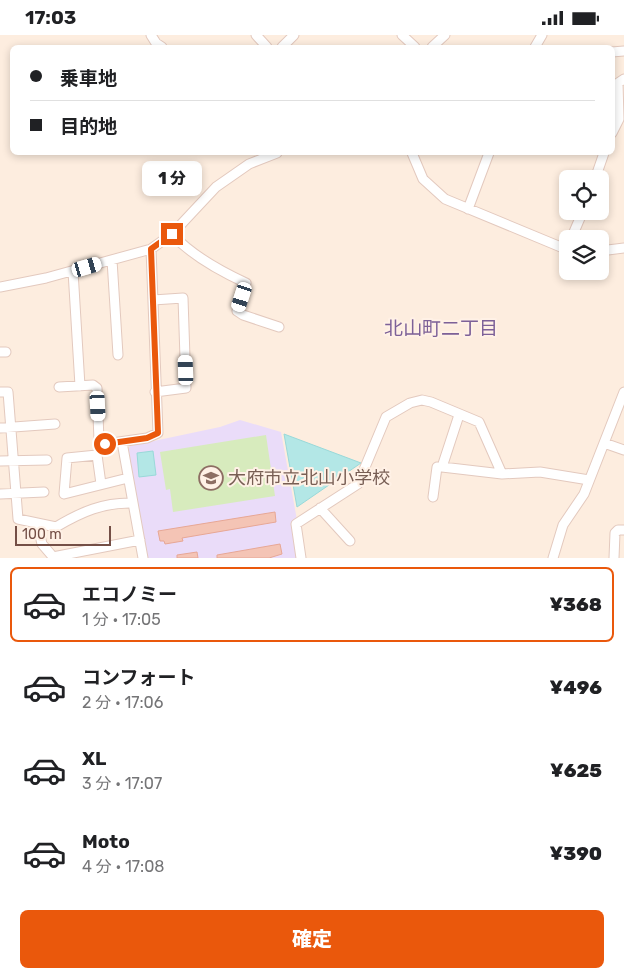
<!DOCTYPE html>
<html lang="ja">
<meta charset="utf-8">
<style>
:root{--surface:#fff;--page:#f2f2f2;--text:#202124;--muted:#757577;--line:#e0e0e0;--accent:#ea580c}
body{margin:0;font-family:Rubik,"Noto Sans JP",sans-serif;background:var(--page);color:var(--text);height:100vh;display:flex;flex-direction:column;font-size:19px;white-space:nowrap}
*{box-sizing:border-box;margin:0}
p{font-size:16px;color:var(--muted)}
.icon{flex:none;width:28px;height:28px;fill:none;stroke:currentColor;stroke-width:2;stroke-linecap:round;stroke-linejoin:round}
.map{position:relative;height:523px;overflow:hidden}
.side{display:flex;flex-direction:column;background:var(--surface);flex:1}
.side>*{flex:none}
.guide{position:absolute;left:10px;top:10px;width:605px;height:110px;border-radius:8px;box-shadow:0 2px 8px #0003;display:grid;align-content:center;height:110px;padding:0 20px;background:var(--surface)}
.fabs{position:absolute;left:559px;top:135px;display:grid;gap:10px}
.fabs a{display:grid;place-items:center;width:50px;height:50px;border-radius:8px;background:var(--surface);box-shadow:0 2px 8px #0003;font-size:25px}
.scale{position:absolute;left:15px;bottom:12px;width:96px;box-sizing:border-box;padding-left:5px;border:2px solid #744f46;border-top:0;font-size:14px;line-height:18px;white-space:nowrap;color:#744f46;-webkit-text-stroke:4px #fff1e6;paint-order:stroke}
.end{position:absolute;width:22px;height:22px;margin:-11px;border:6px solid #ea580c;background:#fff;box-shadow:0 0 0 2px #fff}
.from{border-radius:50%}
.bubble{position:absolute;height:35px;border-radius:8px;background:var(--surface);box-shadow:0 2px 8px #0003;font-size:16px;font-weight:800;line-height:35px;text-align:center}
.car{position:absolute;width:15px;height:30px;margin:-15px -8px;border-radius:6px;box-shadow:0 0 4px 1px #0007;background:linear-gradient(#fff 24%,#345 0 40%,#fff 0 76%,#345 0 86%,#fff 0)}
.guide b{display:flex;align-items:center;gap:18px;height:48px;font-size:19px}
.guide b+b{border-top:1px solid var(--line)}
.guide i{width:12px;height:12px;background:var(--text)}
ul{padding:9px 0 0;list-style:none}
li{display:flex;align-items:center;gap:15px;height:75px;margin:0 10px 8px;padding:0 10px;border:2px solid transparent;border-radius:8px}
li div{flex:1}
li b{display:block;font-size:19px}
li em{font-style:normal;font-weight:800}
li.on{border-color:var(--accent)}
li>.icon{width:45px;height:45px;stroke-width:1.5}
.primary-button{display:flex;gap:10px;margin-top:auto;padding:10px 20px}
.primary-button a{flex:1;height:58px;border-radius:8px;background:var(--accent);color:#fff;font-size:20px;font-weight:800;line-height:58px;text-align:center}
.status{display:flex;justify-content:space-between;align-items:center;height:35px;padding:0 25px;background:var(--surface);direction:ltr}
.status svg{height:14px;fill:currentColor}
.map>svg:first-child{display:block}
.education{fill:#eadcf9}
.green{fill:#d7ebbd}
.water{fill:#b3e7e6;stroke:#99d9d9}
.building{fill:#f4c4b5;stroke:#e7a795}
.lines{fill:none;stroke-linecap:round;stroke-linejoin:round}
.minor-casing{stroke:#e3c9be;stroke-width:11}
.minor{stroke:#fff;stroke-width:9}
.route{stroke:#ea580c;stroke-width:6}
.labels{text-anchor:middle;stroke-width:4;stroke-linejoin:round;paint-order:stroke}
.education-label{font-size:18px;fill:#785e54;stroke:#fff1e6;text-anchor:start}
.neighbourhood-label{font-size:19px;fill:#7d6198;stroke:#fff1e6}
</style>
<div class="status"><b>17:03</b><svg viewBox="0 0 49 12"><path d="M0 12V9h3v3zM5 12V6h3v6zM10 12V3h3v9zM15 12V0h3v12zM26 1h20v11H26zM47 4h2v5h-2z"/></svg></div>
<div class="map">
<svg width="624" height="523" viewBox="0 0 624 523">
<rect width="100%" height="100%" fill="#fdeddf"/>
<!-- education -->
<path class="education" d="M240,385L281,397L297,485L299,523H146L127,418L130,411L220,392Z"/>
<!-- green -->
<path class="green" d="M266,400L275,461L173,477L170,454L166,455L160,417Z"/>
<!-- water -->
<path class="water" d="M284,399L361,428L297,472Z
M153,416L156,440L139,442L137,418Z"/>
<!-- building -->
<path class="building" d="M275,477L276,487L182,503L183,506L165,509L164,506H160L158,496Z
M280,509L282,519L269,523H217V520Z
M197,517L198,523H177V520Z"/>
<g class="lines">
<!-- minor casing -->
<g class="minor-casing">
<path id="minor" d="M151,0L156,8L162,12
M256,0L267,12
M402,0L415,12
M282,12L294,0
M432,12L445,0
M535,12L542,0
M612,17L624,16
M612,98L619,84L618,48L624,44
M412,118L423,144L445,164L568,215
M595,144L604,118
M468,174L489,118
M172,199C192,221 220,236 246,248L237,276L243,280L279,292
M571,204L583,176
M600,216L624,213
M112,225L118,320
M73,236L80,351
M0,252L46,243L151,214L172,199L216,152L249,129L277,118
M153,265L183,263L186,353L155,357
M0,317H6
M59,352L93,350L97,353L99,406L105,409L147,403L158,398L151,214
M0,357H8L18,484L56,492C81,477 104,467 133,468
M459,380L442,432L502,439
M0,393L55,389
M122,407L143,523
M604,408L624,415
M0,426L47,425
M101,449L97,420L67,423L64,459L128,443
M0,459L44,457
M433,462L437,432
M320,473L350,506
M37,488L42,509L54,523
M53,522L140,505
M301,523L296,489L358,449L386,382L410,368L422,365L431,367L479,387L502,439L540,437L589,445
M553,523L563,490L584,459L624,357
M614,523L615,498L618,495H624"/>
</g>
<!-- minor -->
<use href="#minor" class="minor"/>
</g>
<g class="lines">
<!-- route -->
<path class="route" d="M105,409L147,403L158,398L151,214L172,199"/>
</g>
<!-- icons -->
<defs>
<g id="school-ring" transform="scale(1.25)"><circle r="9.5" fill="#fff1e6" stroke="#8d6e63" stroke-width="1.5"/><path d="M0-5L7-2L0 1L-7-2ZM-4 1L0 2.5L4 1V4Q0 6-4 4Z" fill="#8d6e63"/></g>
</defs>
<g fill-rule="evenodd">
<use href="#school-ring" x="211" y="443"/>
</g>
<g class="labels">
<!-- education labels -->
<g class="education-label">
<text x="228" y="449">大府市立北山小学校</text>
</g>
<!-- neighbourhood labels -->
<g class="neighbourhood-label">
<text x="441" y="300">北山町二丁目</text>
</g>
</g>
</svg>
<div class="fabs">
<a><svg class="icon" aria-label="locate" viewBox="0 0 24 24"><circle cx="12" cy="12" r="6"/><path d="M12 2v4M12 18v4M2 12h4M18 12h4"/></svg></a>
<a><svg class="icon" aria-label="layers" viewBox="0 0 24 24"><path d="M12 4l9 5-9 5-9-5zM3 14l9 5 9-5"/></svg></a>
</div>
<div class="scale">100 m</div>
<i class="end from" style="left:105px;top:409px"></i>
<i class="end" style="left:172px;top:199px"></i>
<div class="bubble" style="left:142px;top:126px;width:60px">1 分</div>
<i class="car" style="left:87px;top:232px;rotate:74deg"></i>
<i class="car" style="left:242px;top:262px;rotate:198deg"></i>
<i class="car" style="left:186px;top:335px;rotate:358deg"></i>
<i class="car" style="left:98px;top:371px;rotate:177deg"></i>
<div class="guide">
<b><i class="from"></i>乗車地</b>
<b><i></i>目的地</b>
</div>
</div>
<section class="side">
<ul>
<li class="on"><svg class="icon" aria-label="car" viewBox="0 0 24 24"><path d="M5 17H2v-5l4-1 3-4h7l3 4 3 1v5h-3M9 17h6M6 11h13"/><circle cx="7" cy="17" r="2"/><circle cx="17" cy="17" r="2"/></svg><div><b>エコノミー</b><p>1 分 · 17:05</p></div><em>¥368</em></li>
<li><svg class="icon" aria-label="car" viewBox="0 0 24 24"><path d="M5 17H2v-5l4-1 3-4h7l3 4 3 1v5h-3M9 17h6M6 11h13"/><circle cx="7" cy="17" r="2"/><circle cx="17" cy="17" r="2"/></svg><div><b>コンフォート</b><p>2 分 · 17:06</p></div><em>¥496</em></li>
<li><svg class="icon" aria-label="car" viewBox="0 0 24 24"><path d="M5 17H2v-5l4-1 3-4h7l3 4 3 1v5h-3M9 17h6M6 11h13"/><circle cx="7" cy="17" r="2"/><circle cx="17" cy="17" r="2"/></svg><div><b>XL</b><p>3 分 · 17:07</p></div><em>¥625</em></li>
<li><svg class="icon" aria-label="car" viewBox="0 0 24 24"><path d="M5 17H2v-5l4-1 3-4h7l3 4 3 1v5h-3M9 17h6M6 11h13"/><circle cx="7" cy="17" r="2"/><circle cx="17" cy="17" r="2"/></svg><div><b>Moto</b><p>4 分 · 17:08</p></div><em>¥390</em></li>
</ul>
<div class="primary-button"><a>確定</a></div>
</section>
